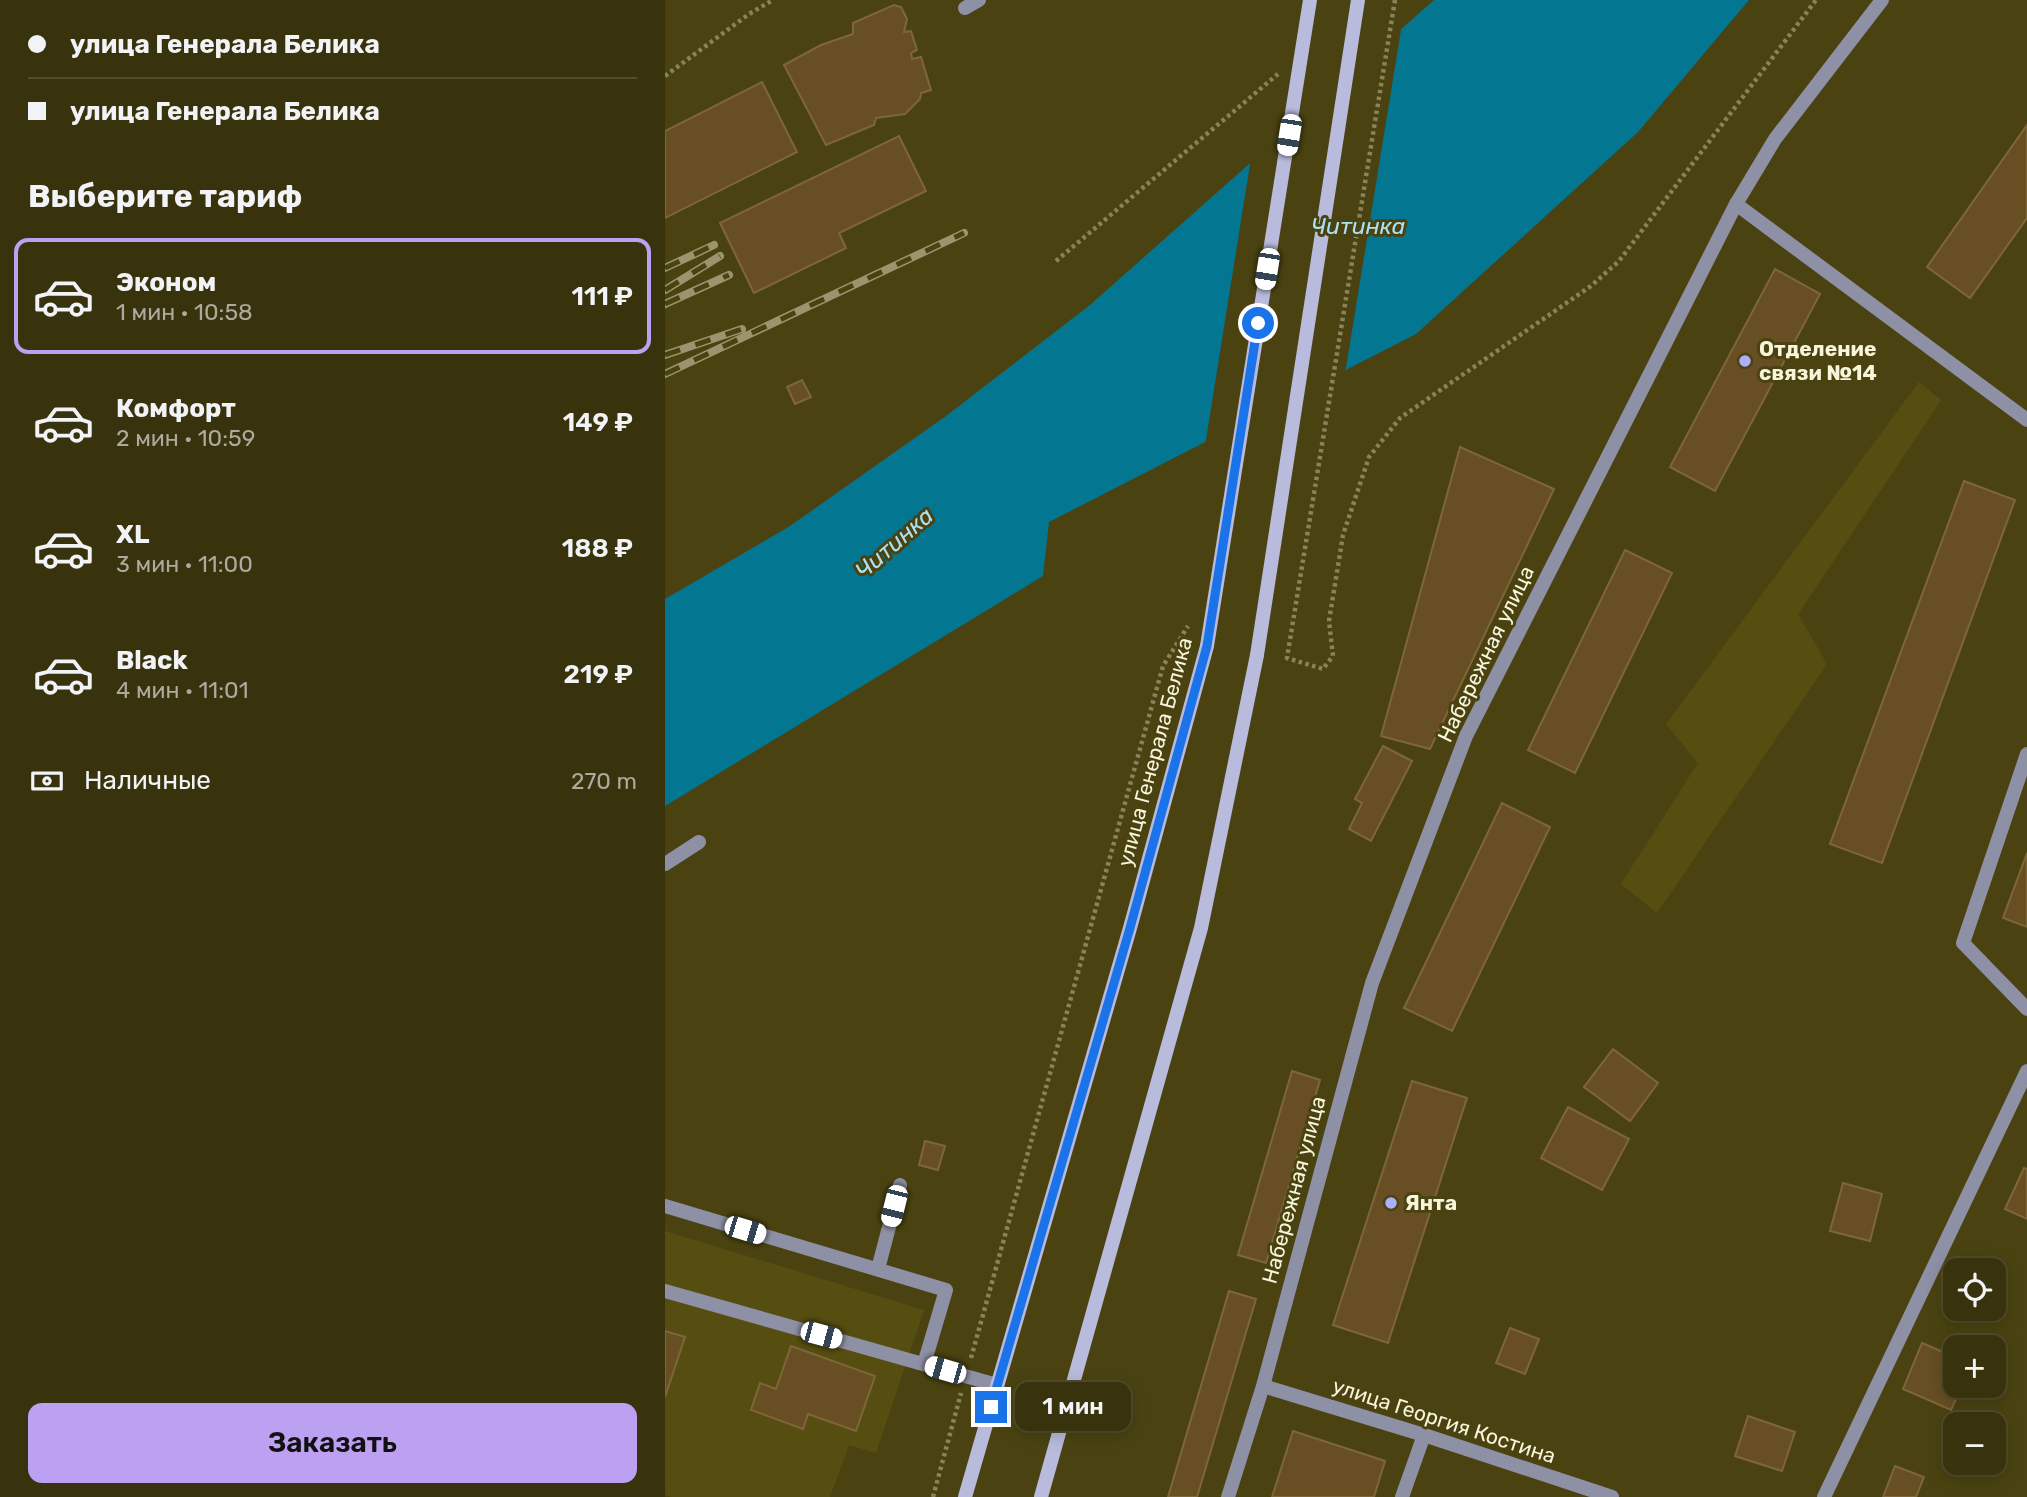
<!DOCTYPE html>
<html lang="ru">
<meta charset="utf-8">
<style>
:root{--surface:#38320d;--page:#433e1b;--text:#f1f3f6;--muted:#abaa9d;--line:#524d2e;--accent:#bca0f2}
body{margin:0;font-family:Rubik,sans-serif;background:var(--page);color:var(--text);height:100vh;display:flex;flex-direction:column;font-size:26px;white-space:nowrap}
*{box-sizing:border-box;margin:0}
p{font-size:23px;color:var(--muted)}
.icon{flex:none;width:38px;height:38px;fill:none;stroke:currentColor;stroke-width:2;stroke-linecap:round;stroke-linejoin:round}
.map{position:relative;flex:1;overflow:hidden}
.details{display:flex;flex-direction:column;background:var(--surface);width:665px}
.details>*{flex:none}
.hud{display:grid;align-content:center;height:154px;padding:0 28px;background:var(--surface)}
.fabs{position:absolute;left:1278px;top:1258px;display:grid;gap:14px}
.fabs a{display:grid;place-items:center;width:63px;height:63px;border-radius:14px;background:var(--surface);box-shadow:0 4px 18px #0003,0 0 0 2px var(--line);font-size:35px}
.end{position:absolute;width:32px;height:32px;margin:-16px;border:9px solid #1a73e8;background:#fff;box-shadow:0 0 0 4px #fff}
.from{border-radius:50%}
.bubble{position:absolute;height:49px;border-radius:14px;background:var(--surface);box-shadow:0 4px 18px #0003,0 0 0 2px var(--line);font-size:23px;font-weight:600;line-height:49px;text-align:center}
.car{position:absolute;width:21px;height:42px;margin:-21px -10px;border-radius:9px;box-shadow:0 0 5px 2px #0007;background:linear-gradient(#fff 24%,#345 0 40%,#fff 0 76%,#345 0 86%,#fff 0)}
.hud b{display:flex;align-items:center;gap:24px;height:66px;font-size:26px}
.hud b+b{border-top:2px solid var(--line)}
.hud i{width:18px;height:18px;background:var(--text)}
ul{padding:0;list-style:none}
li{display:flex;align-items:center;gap:21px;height:116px;margin:0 14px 10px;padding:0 14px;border:4px solid transparent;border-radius:14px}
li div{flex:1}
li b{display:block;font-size:26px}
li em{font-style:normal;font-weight:600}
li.selected{border-color:var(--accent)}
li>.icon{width:63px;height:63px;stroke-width:1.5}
h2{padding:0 28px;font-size:32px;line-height:84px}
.pay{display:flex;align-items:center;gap:18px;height:77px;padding:0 28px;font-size:26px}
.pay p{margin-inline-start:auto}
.button{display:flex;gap:14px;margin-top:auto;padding:14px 28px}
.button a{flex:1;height:80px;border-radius:14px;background:var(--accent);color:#111;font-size:28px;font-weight:600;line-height:80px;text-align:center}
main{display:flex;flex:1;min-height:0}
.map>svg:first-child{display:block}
.built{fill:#564e11}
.water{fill:#037792}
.pier{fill:#4a4311}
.building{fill:#674f23;stroke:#7e6639;stroke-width:2}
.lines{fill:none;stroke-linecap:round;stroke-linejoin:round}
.path{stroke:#88835a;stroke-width:4.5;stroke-dasharray:3.5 3.5;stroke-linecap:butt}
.service{stroke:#8e90a5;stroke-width:14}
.minor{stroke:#8e90a5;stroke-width:14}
.secondary{stroke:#b8bbdc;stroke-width:14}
.rail-casing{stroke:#9a956e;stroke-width:8}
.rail{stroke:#4a4311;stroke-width:5;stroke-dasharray:16;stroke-linecap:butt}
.secondary-bridge{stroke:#b8bbdc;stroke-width:14}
.route{stroke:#1a73e8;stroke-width:9}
.poi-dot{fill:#acaffb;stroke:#4a4311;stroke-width:2.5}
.labels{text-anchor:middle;stroke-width:6;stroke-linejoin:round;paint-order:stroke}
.poi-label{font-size:21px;font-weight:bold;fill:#f8f5db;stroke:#4a4311;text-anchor:start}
.street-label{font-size:21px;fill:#f8f5db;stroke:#4a4311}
.water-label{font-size:23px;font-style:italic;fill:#ace1f4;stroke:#4a4311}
</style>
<main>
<section class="details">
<div class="hud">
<b><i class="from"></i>улица Генерала Белика</b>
<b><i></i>улица Генерала Белика</b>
</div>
<h2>Выберите тариф</h2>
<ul>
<li class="selected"><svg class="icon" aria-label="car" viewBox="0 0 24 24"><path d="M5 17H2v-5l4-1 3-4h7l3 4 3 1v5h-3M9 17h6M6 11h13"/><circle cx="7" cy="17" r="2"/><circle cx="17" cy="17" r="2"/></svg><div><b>Эконом</b><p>1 мин · 10:58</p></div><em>111 ₽</em></li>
<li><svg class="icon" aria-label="car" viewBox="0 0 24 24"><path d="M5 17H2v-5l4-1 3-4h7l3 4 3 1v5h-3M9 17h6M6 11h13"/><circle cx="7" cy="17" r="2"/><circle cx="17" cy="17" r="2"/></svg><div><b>Комфорт</b><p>2 мин · 10:59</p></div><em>149 ₽</em></li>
<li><svg class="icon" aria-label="car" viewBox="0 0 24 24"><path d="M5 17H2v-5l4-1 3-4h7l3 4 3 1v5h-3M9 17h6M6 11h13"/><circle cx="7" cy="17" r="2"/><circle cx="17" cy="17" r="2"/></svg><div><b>XL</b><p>3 мин · 11:00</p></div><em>188 ₽</em></li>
<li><svg class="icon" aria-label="car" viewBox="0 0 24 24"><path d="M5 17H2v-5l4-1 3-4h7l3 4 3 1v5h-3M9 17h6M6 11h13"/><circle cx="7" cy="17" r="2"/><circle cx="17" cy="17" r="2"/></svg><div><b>Black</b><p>4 мин · 11:01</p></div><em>219 ₽</em></li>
</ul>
<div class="pay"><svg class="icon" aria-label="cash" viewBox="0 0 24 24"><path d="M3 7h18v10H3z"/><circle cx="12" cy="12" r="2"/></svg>Наличные<p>270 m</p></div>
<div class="button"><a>Заказать</a></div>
</section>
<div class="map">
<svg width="1362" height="1497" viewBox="0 0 1362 1497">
<rect width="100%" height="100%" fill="#4a4311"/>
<!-- built -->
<path class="built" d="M1254,382L1276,400L1133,614L1162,664L992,913L956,884L1033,763L1001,724Z
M0,1231L259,1310L211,1453L184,1445L165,1497H7L0,1495Z"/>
<!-- water -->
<path class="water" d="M769,0H1084L973,132L751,334L384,522L378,576L0,806V599L125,526L281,416L425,305Z"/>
<!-- pier -->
<path class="pier" d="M737,24L680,374L540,446L586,158Z"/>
<!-- building -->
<path class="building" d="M229,5L236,7L242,19L239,32L246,31L252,50L246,53L247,59L256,57L266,90L256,93L255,99L240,114L211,118L209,125L161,145L119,65L156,45L188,34V23Z
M97,82L132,152L0,218V131Z
M1362,125V218L1305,298L1262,267Z
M234,136L261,191L174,233L181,248L89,293L55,223Z
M1110,269L1155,294L1050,491L1005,467Z
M137,380L146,397L130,404L122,387Z
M795,447L889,489L765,749L716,736Z
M1299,481L1350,500L1217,863L1165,844Z
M960,550L1007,573L910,773L863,750Z
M718,746L747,761L706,841L684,829L697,803L690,799Z
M837,803L885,827L787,1031L739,1008Z
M1362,853V927L1338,918Z
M948,1049L993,1083L965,1121L919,1087Z
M627,1071L655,1080L601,1263L573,1255Z
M747,1081L802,1098L723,1343L668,1325Z
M903,1107L964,1139L937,1190L876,1158Z
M260,1141L280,1146L273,1170L254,1165Z
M1359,1168L1362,1169V1219L1340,1209Z
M1178,1183L1217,1194L1205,1241L1165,1231Z
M564,1291L591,1299L532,1497H503Z
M845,1328L874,1339L860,1374L831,1363Z
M0,1331L20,1337L0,1397Z
M1257,1343L1290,1357V1386H1297L1286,1410L1238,1389Z
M126,1346L210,1376L191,1431L143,1414L138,1429L86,1410L95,1383L111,1389Z
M1083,1416L1130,1432L1117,1471L1070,1456Z
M628,1431L720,1461L709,1497H607Z
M1230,1466L1259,1477L1251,1497H1218Z"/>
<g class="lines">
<!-- path -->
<path class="path" d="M730,0L622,658L658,669L668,656L664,621L678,535L704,457L735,418L926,286L954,261L1151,0
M0,76L84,14L108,0
M391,261L613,74
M306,1358L498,666L523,626
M268,1497L296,1393"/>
<!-- service -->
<path class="service" d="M300,8L314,0
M1071,204L1362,420
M1362,754L1298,943L1362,1009
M0,1206L281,1290L259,1364
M213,1269L235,1185
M0,1291L332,1385
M737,1497L759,1435
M1159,1497L1362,1071"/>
<!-- minor -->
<path class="minor" d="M0,864L34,842
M598,1386L759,1435L947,1497
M563,1497L598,1386L707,983L801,736L1071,204L1110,139L1217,0"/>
<!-- secondary -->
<path class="secondary" d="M300,1497L465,928L542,646
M376,1497L536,928L592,655"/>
<!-- rail casing -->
<g class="rail-casing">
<path id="rail" d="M0,268L49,245
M0,290L55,256
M0,304L64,275
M0,355L77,329
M0,374L299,233"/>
</g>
<!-- rail -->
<use href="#rail" class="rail"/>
<!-- secondary-bridge -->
<path class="secondary-bridge" d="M542,646L645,0
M592,655L693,0"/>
</g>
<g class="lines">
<!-- route -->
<path class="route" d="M326,1407L465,928L542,646L593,323"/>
</g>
<!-- markers -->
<g class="poi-dot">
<circle cx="1080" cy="361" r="7"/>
<circle cx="726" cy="1203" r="7"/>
</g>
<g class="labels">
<!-- poi labels -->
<g class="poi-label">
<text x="1094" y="356">Отделение<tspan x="1094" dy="24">связи №14</tspan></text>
<text x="740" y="1210">Янта</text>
</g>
<!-- street labels -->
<g class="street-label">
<text transform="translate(821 654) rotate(-64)" y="7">Набережная улица</text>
<text transform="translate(490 752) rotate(-75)" y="7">улица Генерала Белика</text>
<text transform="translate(629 1190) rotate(-75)" y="7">Набережная улица</text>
<text transform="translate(779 1421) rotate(18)" y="7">улица Георгия Костина</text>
</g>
<!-- water labels -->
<g class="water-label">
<text x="693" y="234">Читинка</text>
<text transform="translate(229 543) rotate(-41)" y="8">Читинка</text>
</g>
</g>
</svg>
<div class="fabs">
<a><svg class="icon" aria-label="locate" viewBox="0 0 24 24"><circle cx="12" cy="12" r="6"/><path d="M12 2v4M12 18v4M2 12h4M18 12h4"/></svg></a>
<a>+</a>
<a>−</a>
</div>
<i class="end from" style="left:593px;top:323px"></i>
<i class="end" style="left:326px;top:1407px"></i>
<div class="bubble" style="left:350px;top:1382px;width:116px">1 мин</div>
<i class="car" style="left:624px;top:135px;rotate:189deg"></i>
<i class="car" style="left:602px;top:269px;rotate:189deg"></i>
<i class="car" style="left:229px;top:1206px;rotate:194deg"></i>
<i class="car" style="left:80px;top:1230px;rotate:107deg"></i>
<i class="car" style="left:156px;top:1335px;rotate:105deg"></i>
<i class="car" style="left:280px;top:1370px;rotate:286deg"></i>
</div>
</main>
